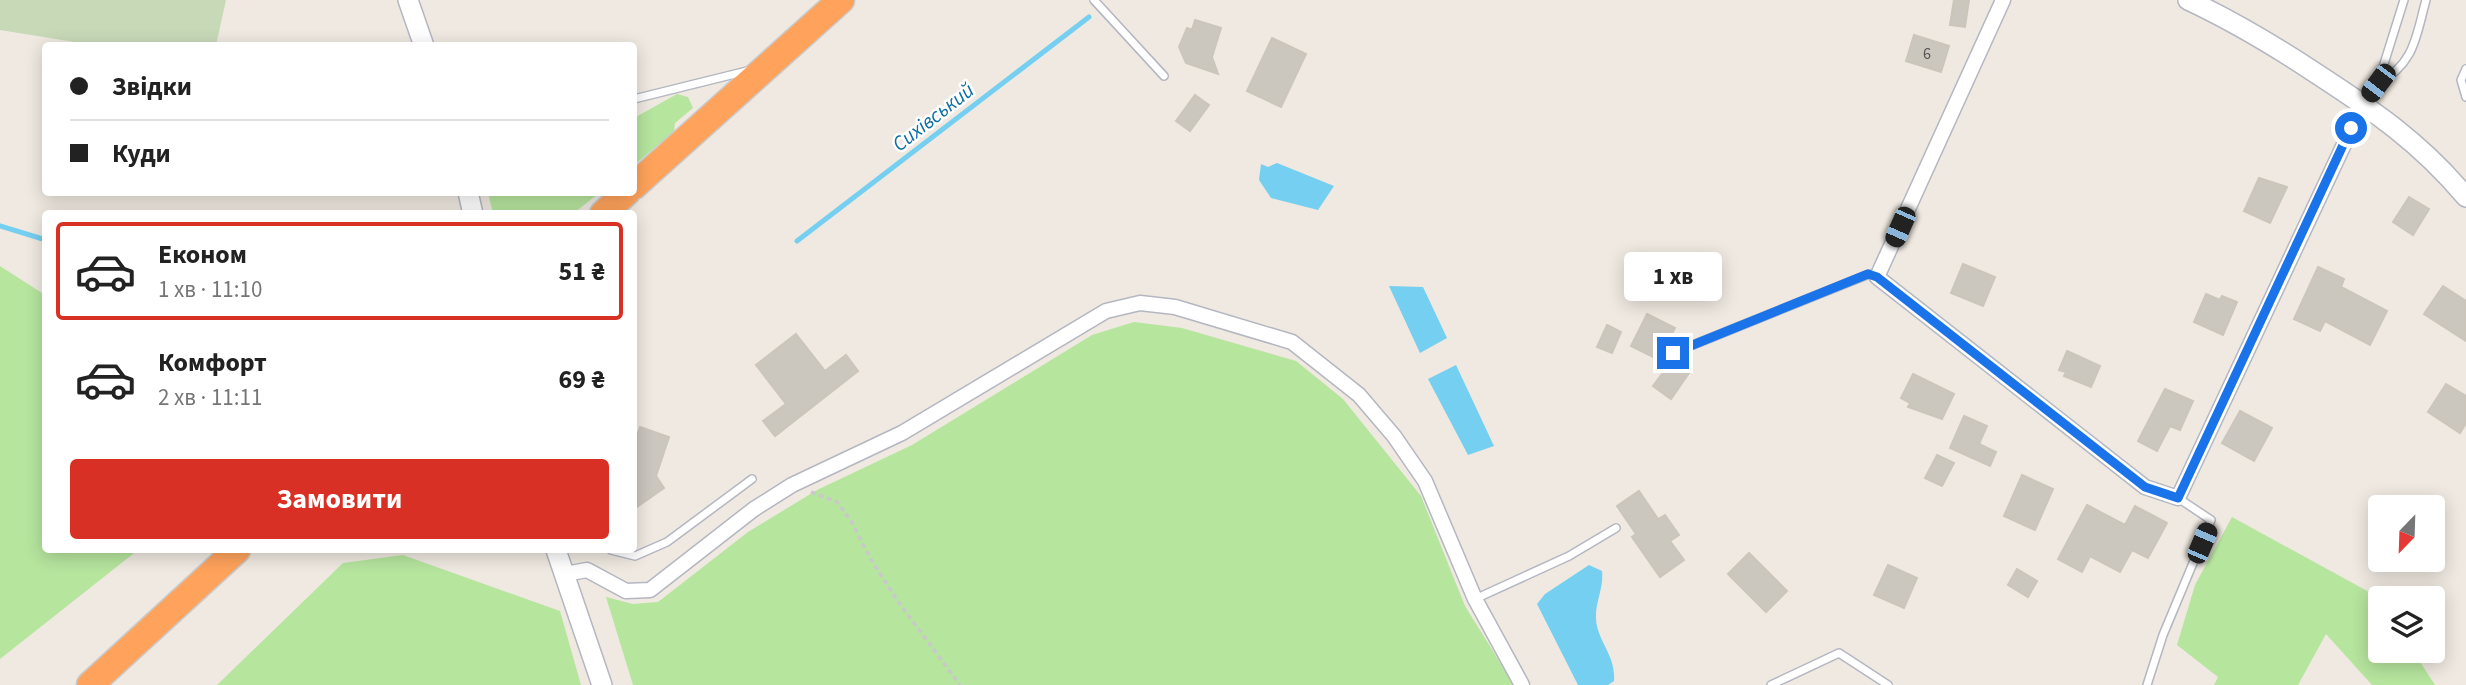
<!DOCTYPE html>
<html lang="uk">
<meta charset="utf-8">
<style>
:root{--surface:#fff;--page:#f2f2f2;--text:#222;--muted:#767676;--line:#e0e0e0;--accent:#d93025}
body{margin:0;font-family:"Source Sans 3",sans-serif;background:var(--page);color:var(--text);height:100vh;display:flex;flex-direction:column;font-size:26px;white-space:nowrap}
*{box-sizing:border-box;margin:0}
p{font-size:23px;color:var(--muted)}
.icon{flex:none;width:38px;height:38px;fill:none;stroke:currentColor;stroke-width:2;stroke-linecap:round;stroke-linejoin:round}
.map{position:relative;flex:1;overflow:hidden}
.details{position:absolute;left:42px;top:210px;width:595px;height:343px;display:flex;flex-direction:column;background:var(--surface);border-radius:7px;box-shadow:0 4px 18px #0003}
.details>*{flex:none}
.guide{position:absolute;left:42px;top:42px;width:595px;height:154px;border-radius:7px;box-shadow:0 4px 18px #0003;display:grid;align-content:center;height:154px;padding:0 28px;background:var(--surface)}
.needle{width:46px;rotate:203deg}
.controls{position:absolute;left:2368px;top:495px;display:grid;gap:14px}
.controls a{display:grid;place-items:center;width:77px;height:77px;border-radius:7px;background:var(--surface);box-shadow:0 4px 18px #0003;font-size:35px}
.end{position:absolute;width:32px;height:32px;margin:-16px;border:9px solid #1a73e8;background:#fff;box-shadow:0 0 0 4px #fff}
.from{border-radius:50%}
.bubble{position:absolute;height:49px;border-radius:7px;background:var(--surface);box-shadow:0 4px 18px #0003;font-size:23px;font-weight:700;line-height:49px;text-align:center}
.car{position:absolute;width:21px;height:42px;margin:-21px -10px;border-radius:9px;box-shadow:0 0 5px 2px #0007;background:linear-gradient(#222 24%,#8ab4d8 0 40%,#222 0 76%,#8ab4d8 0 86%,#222 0)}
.guide b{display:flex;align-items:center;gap:24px;height:66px;font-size:26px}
.guide b+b{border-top:2px solid var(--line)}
.guide i{width:18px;height:18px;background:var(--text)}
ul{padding:12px 0 0;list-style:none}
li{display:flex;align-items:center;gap:21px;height:98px;margin:0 14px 10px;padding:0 14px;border:4px solid transparent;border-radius:7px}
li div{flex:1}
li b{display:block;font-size:26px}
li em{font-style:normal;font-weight:700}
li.selected{border-color:var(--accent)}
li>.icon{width:63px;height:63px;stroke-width:1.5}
.primary-button{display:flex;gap:14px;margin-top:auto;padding:14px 28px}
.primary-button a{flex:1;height:80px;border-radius:7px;background:var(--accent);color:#fff;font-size:28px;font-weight:700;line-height:80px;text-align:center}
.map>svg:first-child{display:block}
.green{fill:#b6e59e}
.cemetery{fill:#c8d9b8}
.water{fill:#75cff0}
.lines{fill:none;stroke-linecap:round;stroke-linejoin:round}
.stream{stroke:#75cff0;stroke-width:5}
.building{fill:#cbc7bf;stroke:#cbc5ba;stroke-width:2}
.lane-casing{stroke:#b4b7c1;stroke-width:10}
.street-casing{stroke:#b4b7c1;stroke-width:17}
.secondary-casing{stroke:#b4b7c1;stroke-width:22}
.highway-casing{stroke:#c9c9c9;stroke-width:29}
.path{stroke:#c9c9c9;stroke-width:3.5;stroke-dasharray:5 3.5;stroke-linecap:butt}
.lane{stroke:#fff;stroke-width:7}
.street{stroke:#fff;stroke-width:14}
.secondary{stroke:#fff;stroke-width:19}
.highway{stroke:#ffa35c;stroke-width:26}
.route{stroke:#1a73e8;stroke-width:9}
.labels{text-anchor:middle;stroke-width:5;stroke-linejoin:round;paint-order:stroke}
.number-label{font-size:16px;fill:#555452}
.water-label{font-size:21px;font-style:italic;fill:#0d6fa3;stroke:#fff}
</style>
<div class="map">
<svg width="2466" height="685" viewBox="0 0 2466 685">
<rect width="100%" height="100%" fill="#efe9e1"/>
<!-- green -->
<path class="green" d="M677,94L688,97L693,108L675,123L674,132L634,165V118Z
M488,193V192L599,193L574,213H493Z
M0,266L45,295L46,550H138L0,659Z
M1134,322L1182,328L1296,361L1343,399L1421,496L1465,606L1514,685H633L606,597L633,604L658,602L748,532L817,490L912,445L1092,335Z
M2232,517L2380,598V651H2413L2435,685H2372L2326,634L2298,685H2214L2218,677L2177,645L2195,585Z
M403,555L560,611L581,685H217L343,563Z"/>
<!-- cemetery -->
<path class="cemetery" d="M0,0H226L216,45H93L0,30Z"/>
<!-- water -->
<path class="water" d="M1277,163L1334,186L1318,210L1271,198L1259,180L1261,164L1268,167Z
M1389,286L1423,287L1447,338L1420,353Z
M1456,365L1494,446L1468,455L1428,379Z
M1589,565L1602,571C1604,588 1595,602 1596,619C1597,641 1616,655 1614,681L1608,685H1578L1537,604L1545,594Z"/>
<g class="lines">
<!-- stream -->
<path class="stream" d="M0,226L46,240
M797,241L1089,17"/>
</g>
<!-- building -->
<path class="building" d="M1954,0H1969L1965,27L1950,25Z
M1195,20L1221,28L1212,57L1218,74L1186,63L1179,47L1187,28L1192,30Z
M1914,35L1949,46L1941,72L1906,61Z
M1272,38L1306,54L1281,107L1247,91Z
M1195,95L1209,105L1190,131L1176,121Z
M2259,178L2287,187L2270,223L2244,211Z
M2409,197L2429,209L2413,235L2393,222Z
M1963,264L1995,277L1983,306L1951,293Z
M2318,267L2344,279L2341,287L2387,311L2370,345L2325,321L2320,331L2294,319Z
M2443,286L2466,301V341L2424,314Z
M2206,294L2220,300L2222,296L2237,302L2223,335L2194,322Z
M1647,314L1675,328L1659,360L1631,346Z
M1607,325L1621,332L1612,353L1597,347Z
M796,334L825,371L846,355L858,371L775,436L763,421L786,404L756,365Z
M2067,351L2100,366L2091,387L2064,376L2066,372L2059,370Z
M1673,359L1691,370L1671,399L1653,386Z
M1913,374L1954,394L1942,419L1908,407L1910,403L1901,398Z
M2446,384L2466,396V423L2460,433L2428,412Z
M2165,389L2193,401L2180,430L2170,426L2157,451L2138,441Z
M2240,411L2272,428L2254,461L2222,443Z
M1964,416L1987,426L1979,444L1996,452L1990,466L1950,448Z
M640,427L669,437L656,476L664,488L634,509V445Z
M1937,455L1954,463L1942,486L1925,478Z
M2022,475L2053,489L2035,530L2004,516Z
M1639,491L1658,519L1665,515L1679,535L1670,541L1684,560L1660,577L1632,537L1636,534L1617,506Z
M2087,505L2125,525L2135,506L2167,523L2148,558L2132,550L2120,572L2090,556L2082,572L2058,559Z
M1749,553L1787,591L1766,612L1728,574Z
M1888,565L1917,578L1904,608L1874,595Z
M2017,569L2037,581L2028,597L2008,585Z"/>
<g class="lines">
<!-- lane casing -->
<g class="lane-casing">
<path id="lane" d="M1094,0L1164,76
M2466,69L2461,80L2466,97
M2378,83C2415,64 2416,36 2426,0
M634,99L747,71
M2363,103L2378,83L2404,0
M1673,353L1869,274L1877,277
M611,550L635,556L667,542L752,479
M1475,599L1569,556L1616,528
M1771,685L1839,653L1888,685
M2147,685L2163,635L2211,520L2178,498"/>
</g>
<!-- street casing -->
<g class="street-casing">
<path id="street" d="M2003,0L1877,277L2145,487L2178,498L2363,104
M565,574L587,570L626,591L650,590L754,509L792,485L902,433L1106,311L1140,303L1175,307L1292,342L1359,395L1394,436L1425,481L1475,599L1522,685"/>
</g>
<!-- secondary casing -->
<g class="secondary-casing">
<path id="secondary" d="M408,0L424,46
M2188,0C2233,21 2273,45 2314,72C2374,111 2420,142 2466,197
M468,192L473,214
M556,550L602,685"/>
</g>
<!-- highway casing -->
<g class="highway-casing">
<path id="highway" d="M634,186L841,0
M603,214L627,192
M90,685L237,550"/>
</g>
<!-- path -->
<path class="path" d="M811,492L837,502L851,521L870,558L897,600L960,685"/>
<!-- lane -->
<use href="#lane" class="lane"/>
<!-- street -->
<use href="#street" class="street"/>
<!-- secondary -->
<use href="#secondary" class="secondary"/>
<!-- highway -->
<use href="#highway" class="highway"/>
</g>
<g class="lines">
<!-- route -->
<path class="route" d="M1673,353L1868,274L1877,277L2145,487L2178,498L2351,128"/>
</g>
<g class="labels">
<!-- number labels -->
<g class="number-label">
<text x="1927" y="59">6</text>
</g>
<!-- water labels -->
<g class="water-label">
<text transform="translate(933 117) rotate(-38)" y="7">Сихівський</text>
</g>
</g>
</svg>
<div class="controls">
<a><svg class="needle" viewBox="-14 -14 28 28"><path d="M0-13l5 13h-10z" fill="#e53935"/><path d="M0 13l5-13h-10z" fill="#767676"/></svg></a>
<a><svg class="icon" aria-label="layers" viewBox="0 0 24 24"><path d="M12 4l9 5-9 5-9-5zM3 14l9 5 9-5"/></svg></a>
</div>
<i class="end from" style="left:2351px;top:128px"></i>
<i class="end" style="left:1673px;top:353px"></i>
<div class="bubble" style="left:1624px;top:252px;width:98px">1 хв</div>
<i class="car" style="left:2378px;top:83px;rotate:217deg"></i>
<i class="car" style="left:1900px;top:227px;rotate:204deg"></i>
<i class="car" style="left:2202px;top:543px;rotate:23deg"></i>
<div class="guide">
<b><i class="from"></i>Звідки</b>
<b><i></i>Куди</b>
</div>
<section class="details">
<ul>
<li class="selected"><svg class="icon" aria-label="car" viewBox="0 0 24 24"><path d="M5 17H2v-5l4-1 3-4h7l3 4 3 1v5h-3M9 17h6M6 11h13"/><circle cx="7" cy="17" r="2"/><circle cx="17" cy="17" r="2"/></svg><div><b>Економ</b><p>1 хв · 11:10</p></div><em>51 ₴</em></li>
<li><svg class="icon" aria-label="car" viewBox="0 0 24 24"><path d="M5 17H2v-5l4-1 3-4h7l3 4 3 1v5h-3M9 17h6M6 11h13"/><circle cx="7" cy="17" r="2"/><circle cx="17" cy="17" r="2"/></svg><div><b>Комфорт</b><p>2 хв · 11:11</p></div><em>69 ₴</em></li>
</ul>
<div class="primary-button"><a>Замовити</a></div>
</section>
</div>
